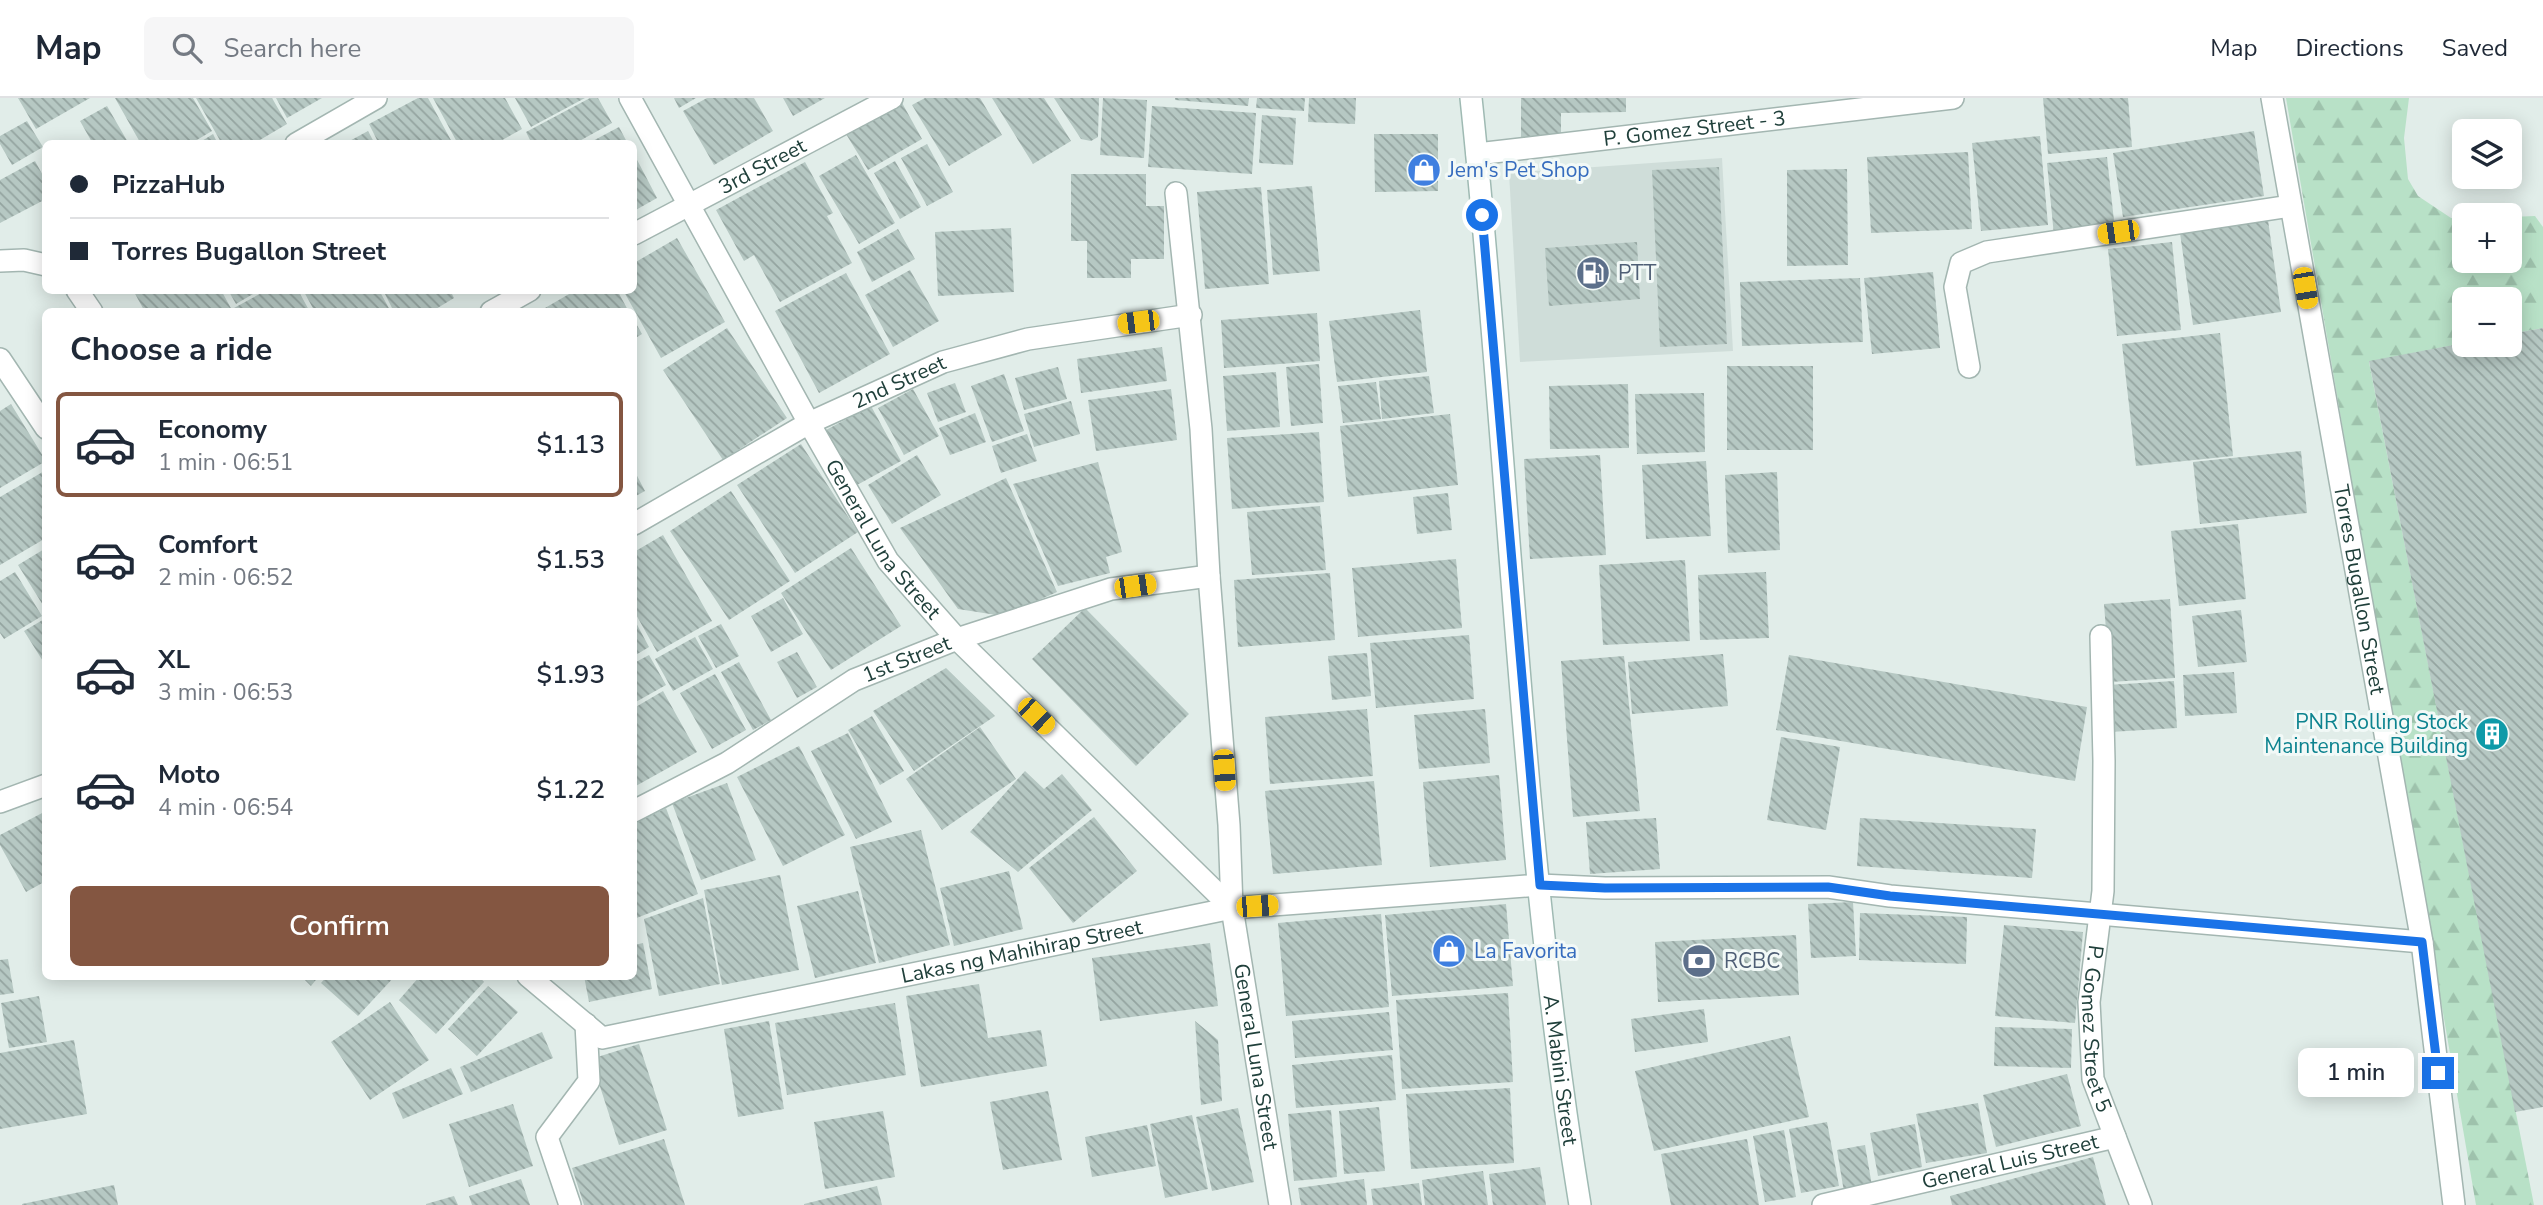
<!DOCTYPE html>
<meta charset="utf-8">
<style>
:root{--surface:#fff;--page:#f6f6f7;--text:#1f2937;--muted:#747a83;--line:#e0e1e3;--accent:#845641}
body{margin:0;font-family:"Nunito Sans",sans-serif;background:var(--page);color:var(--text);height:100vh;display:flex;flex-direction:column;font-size:26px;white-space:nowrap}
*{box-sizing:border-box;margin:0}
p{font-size:23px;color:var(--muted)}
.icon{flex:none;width:38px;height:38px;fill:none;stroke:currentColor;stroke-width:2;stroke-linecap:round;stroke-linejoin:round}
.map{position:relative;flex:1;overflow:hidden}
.drawer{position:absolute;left:42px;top:210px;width:595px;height:672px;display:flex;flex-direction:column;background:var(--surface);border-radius:10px;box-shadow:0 4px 18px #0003}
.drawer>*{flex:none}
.banner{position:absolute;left:42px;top:42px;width:595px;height:154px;border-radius:10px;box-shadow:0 4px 18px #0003;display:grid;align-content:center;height:154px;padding:0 28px;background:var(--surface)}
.buttons{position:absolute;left:2452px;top:21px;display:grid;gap:14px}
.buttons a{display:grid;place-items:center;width:70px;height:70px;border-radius:10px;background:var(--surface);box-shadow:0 4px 18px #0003;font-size:35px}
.end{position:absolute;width:32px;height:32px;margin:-16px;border:9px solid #1a73e8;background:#fff;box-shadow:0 0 0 4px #fff}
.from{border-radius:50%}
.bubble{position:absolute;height:49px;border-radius:10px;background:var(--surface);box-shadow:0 4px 18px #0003;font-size:23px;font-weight:600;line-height:49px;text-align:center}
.car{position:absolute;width:21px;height:42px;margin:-21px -10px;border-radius:9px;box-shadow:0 0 5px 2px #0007;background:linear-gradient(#f5c518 24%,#345 0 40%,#f5c518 0 76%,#345 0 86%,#f5c518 0)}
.banner b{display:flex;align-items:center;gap:24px;height:66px;font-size:26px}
.banner b+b{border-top:2px solid var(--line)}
.banner i{width:18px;height:18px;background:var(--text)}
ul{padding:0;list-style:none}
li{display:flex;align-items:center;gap:21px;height:105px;margin:0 14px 10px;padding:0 14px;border:4px solid transparent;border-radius:10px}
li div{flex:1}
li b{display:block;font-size:26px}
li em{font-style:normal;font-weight:600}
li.on{border-color:var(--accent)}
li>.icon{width:63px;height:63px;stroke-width:1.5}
h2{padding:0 28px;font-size:32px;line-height:84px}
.action{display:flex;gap:14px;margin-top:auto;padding:14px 28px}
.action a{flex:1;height:80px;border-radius:10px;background:var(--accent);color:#fff;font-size:28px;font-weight:600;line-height:80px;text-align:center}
header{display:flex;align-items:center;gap:42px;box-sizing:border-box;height:98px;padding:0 35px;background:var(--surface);border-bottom:2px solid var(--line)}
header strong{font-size:33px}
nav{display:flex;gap:38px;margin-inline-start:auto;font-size:24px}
.search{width:490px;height:63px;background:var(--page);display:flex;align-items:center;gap:18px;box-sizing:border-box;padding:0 24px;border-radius:10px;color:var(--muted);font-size:26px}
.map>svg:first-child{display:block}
.built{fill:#cfddd9}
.forest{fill:url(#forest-firs)}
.building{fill:url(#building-back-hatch)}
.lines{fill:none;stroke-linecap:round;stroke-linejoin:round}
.service-casing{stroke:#a3b6b1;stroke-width:24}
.minor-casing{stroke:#a3b6b1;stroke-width:24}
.tertiary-casing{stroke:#a3b6b1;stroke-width:24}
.secondary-casing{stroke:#9fbab3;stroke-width:24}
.service{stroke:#fff;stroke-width:21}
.minor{stroke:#fff;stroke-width:21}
.tertiary{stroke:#fff;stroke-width:21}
.secondary{stroke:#fff;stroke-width:21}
.route{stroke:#1a73e8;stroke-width:9}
.labels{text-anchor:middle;stroke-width:6;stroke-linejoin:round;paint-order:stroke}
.street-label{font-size:21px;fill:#20403b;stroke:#f2f9f7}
.shop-label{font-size:21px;fill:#366cbe;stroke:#f2f9f7;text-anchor:start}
.service-label{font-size:21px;fill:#4e5e75;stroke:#f2f9f7;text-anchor:start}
.culture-label{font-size:21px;fill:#0d838f;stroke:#f2f9f7;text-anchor:end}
</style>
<header>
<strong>Map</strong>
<div class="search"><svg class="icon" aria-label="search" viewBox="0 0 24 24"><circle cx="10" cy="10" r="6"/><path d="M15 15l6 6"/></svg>Search here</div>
<nav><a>Map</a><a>Directions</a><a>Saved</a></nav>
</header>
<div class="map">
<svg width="2543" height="1107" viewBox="0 0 2543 1107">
<defs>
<pattern id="forest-firs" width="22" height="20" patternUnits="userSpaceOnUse" patternTransform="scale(1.75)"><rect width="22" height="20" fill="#b8e1c7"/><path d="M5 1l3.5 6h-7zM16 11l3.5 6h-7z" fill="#9ec2ac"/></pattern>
<pattern id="building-back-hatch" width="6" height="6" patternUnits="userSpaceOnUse" patternTransform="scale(1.75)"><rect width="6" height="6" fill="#b6c8c3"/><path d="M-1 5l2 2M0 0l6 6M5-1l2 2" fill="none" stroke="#94a4a0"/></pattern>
</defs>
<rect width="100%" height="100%" fill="#e1ede9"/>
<!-- built -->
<path class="built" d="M1722,60L1733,253L1520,264L1509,75Z"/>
<!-- forest -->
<path class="forest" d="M2286,0H2409L2404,40L2408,81L2418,98L2451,120H2464V163H2510V119L2535,118L2543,129V230L2510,236V201H2464V245L2369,264L2534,1107H2476Z"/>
<!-- building -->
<path class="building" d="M18,0H90L36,31Z
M115,0H193L212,33L190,46H141Z
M196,0H272L287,26L253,46H222Z
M276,0H322L287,20Z
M418,0H428L453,46H379L369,26Z
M433,0H505L522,31L495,46H458Z
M515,0H585L531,29Z
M590,0H598L612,25L574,46H532L526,34Z
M674,0H696L679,10Z
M707,0H754L773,33L714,67L683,13Z
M783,0H825L793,18Z
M925,0H980L1002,37L949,68L912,7Z
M992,0H1044L1071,43L1033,66Z
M1054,0H1099L1098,39L1091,43L1081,41Z
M1103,0L1147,2L1144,60L1100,57Z
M1175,0H1249L1248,8L1175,2Z
M1257,0H1305L1304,13L1256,10Z
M1309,0H1356L1355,26L1308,24Z
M1521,0H1626V14L1561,15V39H1521Z
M2043,0H2128L2132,49L2048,56Z
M901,3L922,41L868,72L846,36Z
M107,8L129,46H93L80,23Z
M1152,8L1256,15L1252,76L1148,69Z
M1262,17L1296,20L1293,67L1259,65Z
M27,23L43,49L12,67L0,46V38Z
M619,29L628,46H587Z
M368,33L375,46H344Z
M2254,33L2264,98L2123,119L2113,55Z
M213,36L218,46H197Z
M1374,36H1438V93L1375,94Z
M2040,38L2048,127L1981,133L1972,45Z
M927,46L953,94L927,108L901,60Z
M1968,54L1972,131L1871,135L1867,59Z
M634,56L657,100L634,113Z
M856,57L895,125L859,146L819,78Z
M2107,59L2115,132L2054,138L2047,65Z
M35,63L46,83V101L0,125V82Z
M895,63L921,109L900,121L874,75Z
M805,64L833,115L827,118L852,165L780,204L754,157L744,163L716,112Z
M1719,69L1727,246L1660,249L1652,72Z
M1847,71L1848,167L1787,168V72Z
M1071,76H1146V108H1164V161H1131V180H1087V143H1071Z
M1312,88L1320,173L1273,177L1267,92Z
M1261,89L1269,186L1205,191L1197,94Z
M2268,122L2281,214L2193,227L2180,135Z
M1011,130L1014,194L938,198L935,134Z
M898,131L915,161L872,184L857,154Z
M677,140L725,224L661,260L623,192H634V165Z
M1637,144L1640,201L1549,208L1545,150Z
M2172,144L2181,232L2117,238L2108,151Z
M910,172L939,223L893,249L865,197Z
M1933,174L1940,250L1872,256L1864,180Z
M846,175L890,256L819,295L775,213Z
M1860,180L1863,244L1742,248L1740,184Z
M133,192H221L233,214H145Z
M228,192H260L236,206Z
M267,192H298L310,214H236L234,210Z
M303,192H379L391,214H315Z
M383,192H450L454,200L431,214H394Z
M576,192H617L629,214H546L545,210Z
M1420,212L1427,274L1337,284L1329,223Z
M1317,215L1320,263L1224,270L1221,222Z
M634,222L642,236L634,241Z
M727,230L787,320L723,362L663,272Z
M2543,230V1009L2515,1014L2369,263L2464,245V247H2510V236Z
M2220,235L2233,358L2136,368L2122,246Z
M1162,249L1167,283L1081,295L1077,261Z
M1319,266L1323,325L1291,328L1286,269Z
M1727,268H1813V352H1727Z
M1058,269L1067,301L1024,312L1015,280Z
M1276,274L1280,329L1227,333L1223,278Z
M1004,276L1024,333L992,344L971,288Z
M1429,278L1434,315L1382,321L1379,283Z
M1376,284L1381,321L1343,325L1338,288Z
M955,285L966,314L938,324L927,295Z
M1628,286L1629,350L1550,351L1549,288Z
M913,291L939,338L904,357L878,310Z
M1171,291L1177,342L1096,353L1088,302Z
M1704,295L1705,354L1637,356L1635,296Z
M1071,303L1080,336L1034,349L1024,316Z
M11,306L46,363L0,390V313Z
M871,308L901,363L857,387L826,332Z
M975,315L986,344L950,357L939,330Z
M1450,316L1458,387L1348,399L1340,328Z
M1319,334L1324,404L1232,411L1227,340Z
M1027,336L1037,363L1001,375L992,348Z
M801,346L858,434L795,475L737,387Z
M2301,353L2307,415L2200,426L2193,364Z
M917,357L941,397L892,426L868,387Z
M1600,357L1606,457L1530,461L1524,361Z
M1706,363L1711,438L1646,441L1642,367Z
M1098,364L1122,454L1106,459L1110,475L1058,488L1013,386Z
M46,372V440L0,467V399Z
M634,372L645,393L634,399Z
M1777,374L1780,452L1728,455L1725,377Z
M1006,380L1057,494L1003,518L958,511L900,430Z
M731,393L790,483L729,522L670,433Z
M1448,395L1452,432L1417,436L1413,399Z
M1320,408L1326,472L1252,477L1247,414Z
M2238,426L2246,501L2179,508L2171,433Z
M663,437L712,523L657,554L634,513V454Z
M46,450V512L18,467Z
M851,450L901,528L831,572L781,495Z
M1456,461L1462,530L1358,539L1352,470Z
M1685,462L1690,543L1603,547L1599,467Z
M15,474L42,518L4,541L0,535V483Z
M1766,474L1769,540L1700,542L1698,477Z
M1330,475L1335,542L1238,549L1234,482Z
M783,500L803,536L771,554L751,518Z
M2170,501L2175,580L2110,584L2104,506Z
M1085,510L1189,616L1136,668L1032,561Z
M2241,512L2247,564L2198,569L2192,518Z
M46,520V568L24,533Z
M634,521L649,549L634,558Z
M721,526L739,558L716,570L698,538Z
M1469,537L1474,601L1376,610L1370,545Z
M695,539L713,571L673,593L655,561Z
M797,554L817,589L797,600L777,564Z
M1367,555L1371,598L1332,602L1328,558Z
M1723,556L1728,608L1632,616L1628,564Z
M649,557L666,587L634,605V565Z
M1789,557L2087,609L2075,683L1776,632Z
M1624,558L1640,713L1573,719L1561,563Z
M739,564L771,622L753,632L721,574Z
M946,570L995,618L914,673L873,613Z
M2234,574L2237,615L2185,618L2183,577Z
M715,576L746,632L712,651L680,595Z
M2174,583L2177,630L2110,634L2107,587Z
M663,593L697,654L634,689V610Z
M1367,611L1373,678L1270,686L1265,619Z
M1485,611L1490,665L1419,671L1414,617Z
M872,618L904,673L880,687L848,632Z
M980,629L1016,681L942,732L906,681Z
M848,635L892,724L856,741L811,653Z
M1781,639L1840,649L1826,732L1767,722Z
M799,648L845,737L783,768L737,679Z
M1025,673L1044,691L1062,676L1092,712L1018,774L970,734Z
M1499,677L1506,762L1430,769L1423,684Z
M1374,683L1382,767L1273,776L1265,693Z
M727,685L756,762L701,782L672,705Z
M666,710L698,796L634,821V726Z
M46,713V783L26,794L0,747V737Z
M1094,719L1137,773L1073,825L1029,770Z
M1656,720L1660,771L1590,776L1586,724Z
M1860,720L2036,731L2032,780L1857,768Z
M921,732L950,847L879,865L850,749Z
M1009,773L1023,831L954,848L940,790Z
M780,777L799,872L722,887L704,792Z
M858,793L876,865L815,880L797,808Z
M703,800L720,886L659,898L644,821Z
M1853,804L1856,858L1811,860L1808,806Z
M1506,806L1513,888L1392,898L1385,817Z
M1860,815L1967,819L1966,866L1859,862Z
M1381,816L1389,909L1286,918L1278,825Z
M2004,827L2083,834L2075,925L1995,918Z
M1796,837L1799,897L1658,904L1655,844Z
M643,845L652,891L589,904L584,878H634V847Z
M1210,845L1218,908L1100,923L1092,860Z
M8,861L14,895L0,897V862Z
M301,878H319L311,888Z
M327,878H395L358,918L321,885Z
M420,878H478L484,884L436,936L399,902Z
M979,886L988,940L1041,932L1047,968L921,989L906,898Z
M488,888L518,914L477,958L448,931Z
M1508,895L1513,984L1402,991L1396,902Z
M39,898L47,944L9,950L1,905Z
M390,904L429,962L370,1002L331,944Z
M895,905L906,977L787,997L775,925Z
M1704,911L1708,944L1635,954L1631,921Z
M1389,914L1393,952L1295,960L1292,923Z
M769,923L784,1011L738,1019L724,931Z
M1195,923L1218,942L1222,1003L1201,1007Z
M1995,929L2072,931L2071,970L1994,968Z
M542,934L553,960L471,994L460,969Z
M1790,938L1809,1019L1654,1053L1635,973Z
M74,942L87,1016L0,1031V955Z
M639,946L667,1032L619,1047L591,961Z
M1392,957L1396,1002L1296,1010L1292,967Z
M451,970L463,996L403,1021L392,995Z
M2067,976L2081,1028L1996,1049L1983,997Z
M1510,990L1514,1065L1411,1071L1406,996Z
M1048,993L1062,1062L1003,1072L990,1004Z
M1978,1005L1987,1055L1926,1065L1916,1016Z
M513,1006L533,1068L469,1089L449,1026Z
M1379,1009L1385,1073L1344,1076L1339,1013Z
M1238,1010L1254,1084L1212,1093L1196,1019Z
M1331,1012L1337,1079L1294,1083L1288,1016Z
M883,1013L895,1079L825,1091L814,1024Z
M1192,1017L1208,1091L1165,1100L1150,1026Z
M1827,1024L1839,1088L1801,1095L1789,1031Z
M1915,1026L1922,1069L1878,1078L1870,1035Z
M1147,1027L1156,1068L1092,1079L1085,1039Z
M1784,1032L1796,1099L1765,1104L1753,1038Z
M664,1041L685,1107H584L572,1070Z
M1747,1041L1759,1107H1671L1661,1056Z
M1865,1047L1872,1088L1844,1094L1837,1052Z
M2093,1059L2106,1107H1952L1950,1098Z
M1540,1069L1546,1107H1493L1489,1076Z
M1483,1073L1488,1107H1425L1422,1082Z
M521,1081L530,1107H472L469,1098Z
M1364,1081L1367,1107H1301L1298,1090Z
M1419,1085L1422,1107H1373L1371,1091Z
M114,1087L118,1107H22V1106Z
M877,1088L882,1107H804V1106Z
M454,1098L458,1107H426V1106Z"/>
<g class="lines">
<!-- service casing -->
<g class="service-casing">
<g id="service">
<path id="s1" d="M1477,56L1953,0"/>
<path d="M0,163L24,162L46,167"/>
<path d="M77,192L92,214"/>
<path d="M957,541L1111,491L1209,478"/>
<path d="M570,1107L547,1039L589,983L586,926"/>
</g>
</g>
<!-- minor casing -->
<g class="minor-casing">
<g id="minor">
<path id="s2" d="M630,0L809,325L888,463L957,541L1232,810"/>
<path d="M296,46L376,0"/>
<path id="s3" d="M1176,95L1201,331L1209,478L1229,727L1232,810L1280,1107"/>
<path id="s4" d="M634,136L892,0"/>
<path d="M491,214L530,192"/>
<path d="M1969,269L1955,189L1961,165L1987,154L2291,108"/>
<path id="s5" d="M634,426L809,325L943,264L1028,241L1191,217"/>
<path id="s6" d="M2101,538L2104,663L2103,793L2089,904L2093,981L2141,1107"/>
<path d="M0,704L46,687"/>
<path id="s7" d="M634,713L727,665L854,582L957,541"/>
<path d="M1540,787L1605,790L1828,789L1890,798L2422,844"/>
<path id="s8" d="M1823,1107L2115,1039"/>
</g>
</g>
<!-- tertiary casing -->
<g class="tertiary-casing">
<g id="tertiary">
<path id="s9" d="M2272,0L2422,844L2454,1107"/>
<path d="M0,261L46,330"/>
<path id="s10" d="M528,878L602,940L1232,810L1540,787"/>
</g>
</g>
<!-- secondary casing -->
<g class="secondary-casing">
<g id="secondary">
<path id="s11" d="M1471,0C1510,369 1520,741 1580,1107"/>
</g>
</g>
<!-- service -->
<use href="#service" class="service"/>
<!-- minor -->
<use href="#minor" class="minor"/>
<!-- tertiary -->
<use href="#tertiary" class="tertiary"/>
<!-- secondary -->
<use href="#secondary" class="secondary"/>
</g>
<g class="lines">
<!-- route -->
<path class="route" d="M1482,117L1540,787L1605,790L1828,789L1890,798L2422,844L2438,975"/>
</g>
<!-- icons -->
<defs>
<g id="shop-disc" transform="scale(1.75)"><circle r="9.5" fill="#3f7fe0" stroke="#f2f9f7"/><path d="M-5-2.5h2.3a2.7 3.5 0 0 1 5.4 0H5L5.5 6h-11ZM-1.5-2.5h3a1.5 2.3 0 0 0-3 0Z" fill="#fff"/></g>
<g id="fuel-disc" transform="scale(1.75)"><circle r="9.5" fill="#5c6f8a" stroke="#f2f9f7"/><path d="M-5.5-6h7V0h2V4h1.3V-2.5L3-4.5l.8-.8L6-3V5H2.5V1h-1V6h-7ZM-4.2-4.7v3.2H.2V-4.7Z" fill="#fff"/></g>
<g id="building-disc" transform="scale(1.75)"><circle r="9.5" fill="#0f9aa8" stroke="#f2f9f7"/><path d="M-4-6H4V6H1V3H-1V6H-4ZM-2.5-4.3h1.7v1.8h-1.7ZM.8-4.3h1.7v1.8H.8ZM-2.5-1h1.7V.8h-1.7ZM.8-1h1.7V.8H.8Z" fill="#fff"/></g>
<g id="bank-disc" transform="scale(1.75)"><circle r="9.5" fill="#5c6f8a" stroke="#f2f9f7"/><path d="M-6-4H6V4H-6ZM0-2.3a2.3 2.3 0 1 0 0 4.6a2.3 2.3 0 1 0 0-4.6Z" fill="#fff"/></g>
</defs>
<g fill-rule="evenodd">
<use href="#shop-disc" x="1424" y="72"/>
<use href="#fuel-disc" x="1593" y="175"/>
<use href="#building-disc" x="2492" y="636"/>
<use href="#shop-disc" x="1449" y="853"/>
<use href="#bank-disc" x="1699" y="863"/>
</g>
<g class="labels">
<!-- street labels -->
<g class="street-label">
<text dy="7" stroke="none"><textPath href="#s1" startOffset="219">P. Gomez Street - 3</textPath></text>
<text dy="7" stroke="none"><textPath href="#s4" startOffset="145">3rd Street</textPath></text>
<text dy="7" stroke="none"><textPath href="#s5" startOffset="301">2nd Street</textPath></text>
<text dy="7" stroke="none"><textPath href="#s2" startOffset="509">General Luna Street</textPath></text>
<text dy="7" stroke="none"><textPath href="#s9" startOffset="499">Torres Bugallon Street</textPath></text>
<text dy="7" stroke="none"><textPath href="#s7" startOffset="313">1st Street</textPath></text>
<text dy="7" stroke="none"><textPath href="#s10" startOffset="525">Lakas ng Mahihirap Street</textPath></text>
<text dy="7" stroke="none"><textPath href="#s6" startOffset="394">P. Gomez Street 5</textPath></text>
<text dy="7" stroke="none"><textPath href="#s3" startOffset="868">General Luna Street</textPath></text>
<text dy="7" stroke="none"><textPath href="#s11" startOffset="976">A. Mabini Street</textPath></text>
<text dy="7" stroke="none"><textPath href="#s8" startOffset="192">General Luis Street</textPath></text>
</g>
<!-- shop labels -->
<g class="shop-label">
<text x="1448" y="79">Jem's Pet Shop</text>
<text x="1474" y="860">La Favorita</text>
</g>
<!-- service labels -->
<g class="service-label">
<text x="1618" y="182">PTT</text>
<text x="1724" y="870">RCBC</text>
</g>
<!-- culture labels -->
<g class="culture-label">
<text x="2468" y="631">PNR Rolling Stock<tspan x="2468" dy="24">Maintenance Building</tspan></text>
</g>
</g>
</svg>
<div class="buttons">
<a><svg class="icon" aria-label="layers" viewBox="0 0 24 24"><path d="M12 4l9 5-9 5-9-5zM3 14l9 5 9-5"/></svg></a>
<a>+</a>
<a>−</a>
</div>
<i class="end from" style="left:1482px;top:117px"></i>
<i class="end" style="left:2438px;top:975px"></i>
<div class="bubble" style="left:2298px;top:950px;width:116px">1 min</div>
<i class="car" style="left:2118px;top:134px;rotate:262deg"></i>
<i class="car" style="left:2305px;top:190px;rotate:170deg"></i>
<i class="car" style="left:1138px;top:224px;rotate:263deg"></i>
<i class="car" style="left:1135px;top:488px;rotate:82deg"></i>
<i class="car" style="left:1036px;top:618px;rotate:134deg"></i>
<i class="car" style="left:1224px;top:672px;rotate:176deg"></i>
<i class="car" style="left:1257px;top:808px;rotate:86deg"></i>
<div class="banner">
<b><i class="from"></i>PizzaHub</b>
<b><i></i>Torres Bugallon Street</b>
</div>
<section class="drawer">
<h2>Choose a ride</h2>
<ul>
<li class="on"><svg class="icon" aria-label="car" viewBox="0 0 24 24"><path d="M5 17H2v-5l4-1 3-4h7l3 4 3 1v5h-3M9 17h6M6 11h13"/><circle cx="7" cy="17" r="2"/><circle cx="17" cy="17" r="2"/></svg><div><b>Economy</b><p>1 min · 06:51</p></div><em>$1.13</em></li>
<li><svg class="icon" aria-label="car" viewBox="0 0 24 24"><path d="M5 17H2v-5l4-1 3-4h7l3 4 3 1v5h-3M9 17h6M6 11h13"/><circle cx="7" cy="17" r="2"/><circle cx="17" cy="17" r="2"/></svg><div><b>Comfort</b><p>2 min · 06:52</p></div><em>$1.53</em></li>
<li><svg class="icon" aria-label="car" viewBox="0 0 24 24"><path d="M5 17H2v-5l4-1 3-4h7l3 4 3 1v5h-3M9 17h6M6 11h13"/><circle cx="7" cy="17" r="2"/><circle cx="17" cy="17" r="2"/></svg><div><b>XL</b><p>3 min · 06:53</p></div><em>$1.93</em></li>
<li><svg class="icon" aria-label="car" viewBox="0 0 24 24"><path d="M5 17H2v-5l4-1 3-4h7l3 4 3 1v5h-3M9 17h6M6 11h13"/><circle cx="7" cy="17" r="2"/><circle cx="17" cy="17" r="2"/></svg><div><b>Moto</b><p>4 min · 06:54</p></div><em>$1.22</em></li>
</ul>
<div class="action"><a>Confirm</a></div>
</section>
</div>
